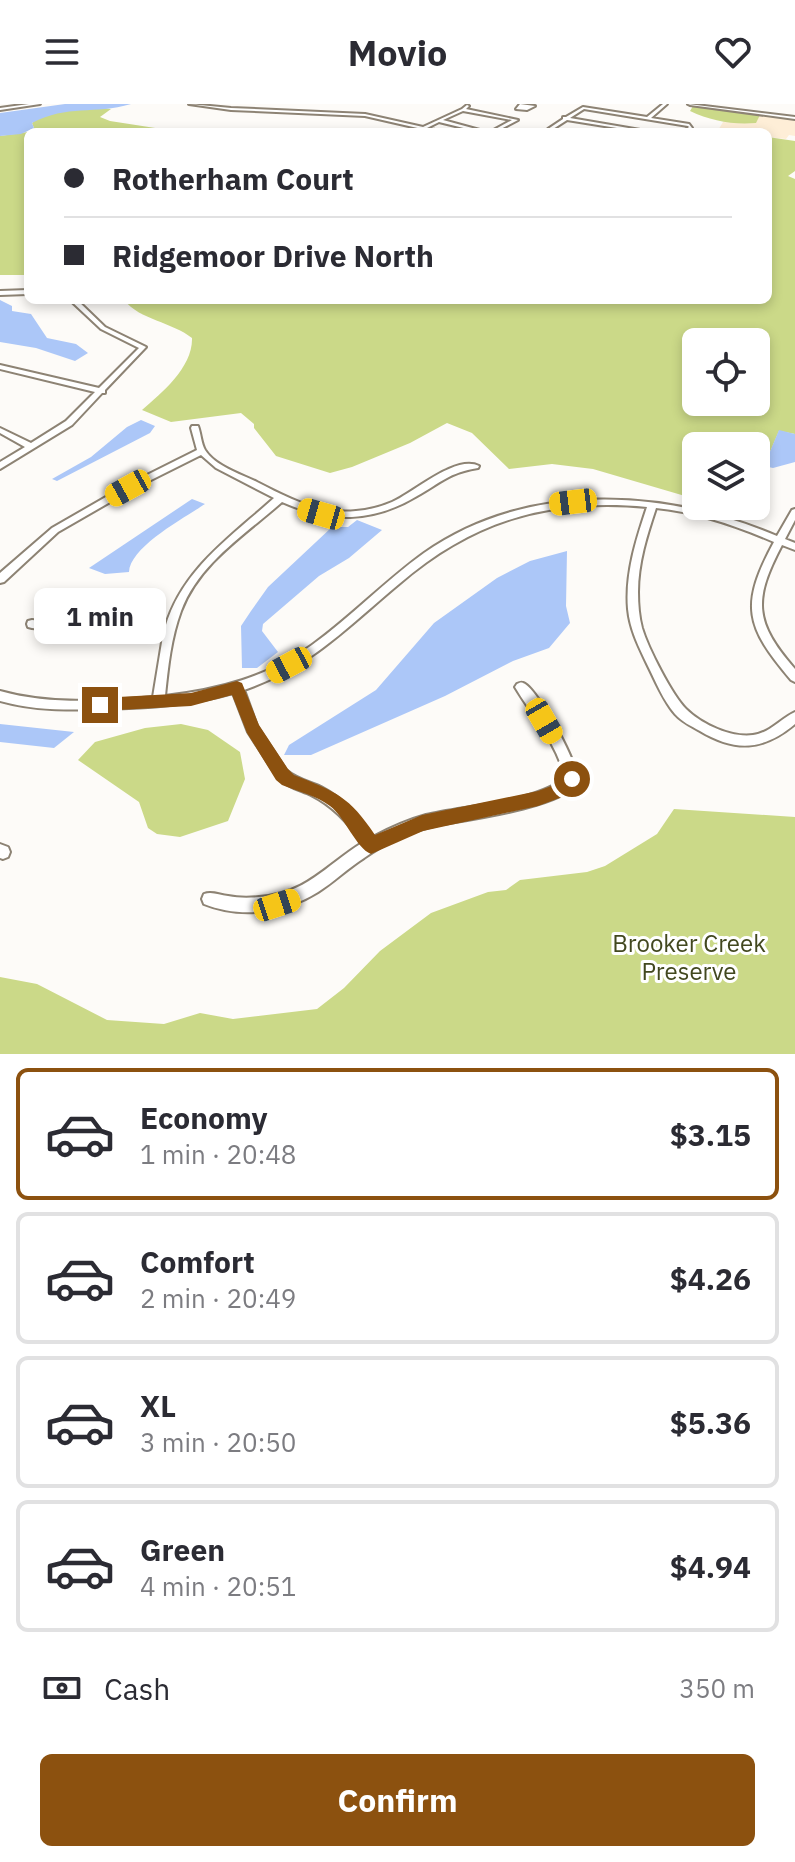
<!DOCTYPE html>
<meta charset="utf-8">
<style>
:root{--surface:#fff;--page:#f7f7f7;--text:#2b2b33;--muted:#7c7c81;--line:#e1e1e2;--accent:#8c510f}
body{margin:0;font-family:"IBM Plex Sans",sans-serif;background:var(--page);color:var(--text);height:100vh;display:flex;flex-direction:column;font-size:30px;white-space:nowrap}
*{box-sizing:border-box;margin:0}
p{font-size:26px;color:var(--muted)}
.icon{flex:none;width:44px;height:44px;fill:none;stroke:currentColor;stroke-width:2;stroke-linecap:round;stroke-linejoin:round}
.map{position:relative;height:950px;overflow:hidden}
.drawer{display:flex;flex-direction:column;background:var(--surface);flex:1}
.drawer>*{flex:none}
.banner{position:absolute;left:24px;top:24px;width:748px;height:176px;border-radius:12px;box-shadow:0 4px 12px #0003;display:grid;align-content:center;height:176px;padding:0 40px;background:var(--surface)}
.controls{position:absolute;left:682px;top:224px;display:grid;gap:16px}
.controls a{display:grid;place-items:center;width:88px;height:88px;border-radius:12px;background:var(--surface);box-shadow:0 4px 12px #0003;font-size:40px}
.end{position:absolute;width:36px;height:36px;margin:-18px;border:10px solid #8c510f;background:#fff;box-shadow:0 0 0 4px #fff}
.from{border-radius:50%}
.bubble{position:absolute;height:56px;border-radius:12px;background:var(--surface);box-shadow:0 4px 12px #0003;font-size:26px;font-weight:700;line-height:56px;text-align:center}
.car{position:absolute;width:24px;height:48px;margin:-24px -12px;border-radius:10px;box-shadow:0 0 6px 2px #0007;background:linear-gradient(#f5c518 24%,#345 0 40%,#f5c518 0 76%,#345 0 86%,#f5c518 0)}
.banner b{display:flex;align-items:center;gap:28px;height:76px;font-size:30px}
.banner b+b{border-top:2px solid var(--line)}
.banner i{width:20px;height:20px;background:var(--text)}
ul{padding:14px 0 0;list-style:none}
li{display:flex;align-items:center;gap:24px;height:132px;margin:0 16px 12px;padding:0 24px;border:4px solid var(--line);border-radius:12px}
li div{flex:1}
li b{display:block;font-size:30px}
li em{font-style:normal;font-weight:700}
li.current{border-color:var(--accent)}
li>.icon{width:72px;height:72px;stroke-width:1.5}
.pay{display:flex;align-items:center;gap:20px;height:88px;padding:0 40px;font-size:30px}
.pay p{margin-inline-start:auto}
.primary-button{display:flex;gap:16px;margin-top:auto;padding:16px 40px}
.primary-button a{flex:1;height:92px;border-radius:12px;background:var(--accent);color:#fff;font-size:32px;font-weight:700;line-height:92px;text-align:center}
header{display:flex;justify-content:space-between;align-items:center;height:104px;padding:0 40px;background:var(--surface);font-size:36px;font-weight:700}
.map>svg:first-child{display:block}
.built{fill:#feeed7}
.green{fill:#cbd988;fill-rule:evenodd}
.water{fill:#acc7f8}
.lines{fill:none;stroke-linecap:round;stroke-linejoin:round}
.minor-casing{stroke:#8d8374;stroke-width:4}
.major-casing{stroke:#8d8374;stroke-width:4}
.minor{fill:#fff;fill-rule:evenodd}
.major{fill:#fff;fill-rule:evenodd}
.route{fill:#8c510f}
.labels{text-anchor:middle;stroke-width:6;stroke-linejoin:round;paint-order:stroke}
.near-park-label{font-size:24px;fill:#42481f;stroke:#fff}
</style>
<header><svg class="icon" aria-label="menu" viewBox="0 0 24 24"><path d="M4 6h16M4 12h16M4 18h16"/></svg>Movio<svg class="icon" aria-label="heart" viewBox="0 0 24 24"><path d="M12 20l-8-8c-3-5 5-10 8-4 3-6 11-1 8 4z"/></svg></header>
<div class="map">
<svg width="795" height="950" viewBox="0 0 795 950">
<rect width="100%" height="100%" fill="#fdfbf8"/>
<!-- built -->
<path class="built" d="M760,11L795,16V32L789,31L786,35L768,33V28H717L723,18L755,19Z"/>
<!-- green -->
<path class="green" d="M74,0L111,5L100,13L110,17L181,28H29L34,24L32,19L44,9Z
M693,2H700L760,11L756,19C733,21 711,17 690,7Z
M28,28V171H0V32Z
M768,33L795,37V67L788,72L795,75V330L779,327L764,362L756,365V342H696V388L685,392L593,365L552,360L509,365L472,329L447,319L410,339L352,363L330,369L276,352L254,324V320L241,309L171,318L142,306C162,289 193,263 192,234C172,218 140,216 124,196H768ZM696,238H756V298H696Z
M181,620L208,626L240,648L245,675L228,717L180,733L157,730L148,724L139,698L78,656L95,638L145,624Z
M674,705L795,713V950H0V873L37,880L107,916L164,920L200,909L233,915L317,905L344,884L380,847L431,809L488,788L506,786L520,776L587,768L605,762L657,730Z"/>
<!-- water -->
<path class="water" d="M65,0H131C94,11 68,0 32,19L34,24L21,30L0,32V9Z
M0,196L12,202V207L31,210L47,234L76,240L88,249L75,257L36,244L0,238Z
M141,316L155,322L150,329L57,377L52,375L91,353L127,323Z
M779,326L795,330V358L773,364L764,362Z
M192,395L205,400C184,414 130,443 129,468L105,470L89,464Z
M357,416L382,426L349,454L319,472L263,520L262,527L278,548L257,564H242L241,522L251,507L268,483L332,423H348Z
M567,447L566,502L570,519L549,544L513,557L445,592L311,651H284L289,641L376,586L434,519L497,474L530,457Z
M0,620L74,628L54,644L0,638Z"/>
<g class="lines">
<!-- minor casing -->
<g class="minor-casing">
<path id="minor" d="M29,0H40L0,6V4Z
M189,0L231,4L365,10L423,23L462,5L467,1L469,2L466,5L518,16L495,28H490L512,16L463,7L443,16L487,28H480L439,18L427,24L443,28H435L365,12L231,6Z
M520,0L535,2L527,6L516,5Z
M663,0H667L651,14L689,20L692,24L688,28H683L689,23L688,22L584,5L570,14L652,28H642L567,16L553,25L564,28H557L548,25L563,15V13H566L583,3L647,13Z
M28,186V190L0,191V187Z
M70,196H77L105,223L146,243L105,286V289H102L72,321L0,365V358L25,343L0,329V324L31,339L66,317L95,288L0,265V261L99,284L139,244L101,225Z
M192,322H198C201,330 201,339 205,346C215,362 241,370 257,378C288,394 320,411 356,407C368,406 380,403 392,398C413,389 456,350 479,362L478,364C448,369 442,378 417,392C372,419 329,419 282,398C246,430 199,459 181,507C171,534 168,563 165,592C218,586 268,573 312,541C351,513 385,477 424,449C528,376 666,385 777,432L792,406L795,405V416L785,435L795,439V446L782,441C753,496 754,518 795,565V578L791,576C745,522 740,501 774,438C737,422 697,408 656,404C647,431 638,459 638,488C638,500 639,513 642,524C648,544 672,591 686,605C701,620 731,634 753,631C770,629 780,615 795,608V620C763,647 735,648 700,627C691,622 682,618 675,610C663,596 656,578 648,562C639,543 630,526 628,505C625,470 636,436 647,403C550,394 473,416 399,480C346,524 311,563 244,586L257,622L286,666C296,675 310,678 321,683C344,695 359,712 373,733C390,724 408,716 426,711C462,702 540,698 565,673C556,638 533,613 515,583L517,580C519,579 521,578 523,579C536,582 583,666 577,679C563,703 466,716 438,721C411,727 386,738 364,754C348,764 334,778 318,788C285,809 241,815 204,800L202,795L204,790C212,787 219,791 228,792C238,794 249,794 259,793C306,790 325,762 362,739C349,719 333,702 311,691C300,686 287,683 278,674L248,628L233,589C191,601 149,604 105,605C69,606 35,607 0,597V587C49,601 103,597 153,593L163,532L93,531L32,524L28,523L27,520L28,517L32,516L93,523L165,524C182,465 231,433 274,394L216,364L201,351L131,386L58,428L4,478L0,479V469L52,424L125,382L197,346L191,324Z
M0,740L8,743L10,748L8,753L3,755L0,754Z"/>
</g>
<!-- major casing -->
<g class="major-casing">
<path id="major" d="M688,0L795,13V15L690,1Z"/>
</g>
<!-- minor -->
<use href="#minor" class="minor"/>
<!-- major -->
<use href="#major" class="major"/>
</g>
<!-- route -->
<path class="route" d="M237,577L242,579L259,621L288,665L294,671C336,688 349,692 375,731L422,711L538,687L559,679L572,667L580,675L570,690L538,702L423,727L371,750C356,744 345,713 330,702C317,692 297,687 282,681L276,676L247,629L232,591L191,602L100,607L93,601L100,594L191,589Z"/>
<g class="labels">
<!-- near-park labels -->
<g class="near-park-label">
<text x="689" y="848">Brooker Creek<tspan x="689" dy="28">Preserve</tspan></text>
</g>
</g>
</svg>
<div class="controls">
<a><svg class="icon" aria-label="locate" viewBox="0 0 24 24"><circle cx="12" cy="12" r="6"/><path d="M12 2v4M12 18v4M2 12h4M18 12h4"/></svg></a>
<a><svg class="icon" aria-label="layers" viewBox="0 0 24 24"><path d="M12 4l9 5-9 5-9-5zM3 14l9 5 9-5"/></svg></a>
</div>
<i class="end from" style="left:572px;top:675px"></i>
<i class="end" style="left:100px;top:601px"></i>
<div class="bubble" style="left:34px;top:484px;width:132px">1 min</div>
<i class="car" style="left:128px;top:384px;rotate:241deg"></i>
<i class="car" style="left:573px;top:398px;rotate:263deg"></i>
<i class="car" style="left:321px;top:410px;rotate:286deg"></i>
<i class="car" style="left:289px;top:561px;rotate:242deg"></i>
<i class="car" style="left:544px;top:617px;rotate:150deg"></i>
<i class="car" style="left:277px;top:801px;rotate:72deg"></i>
<div class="banner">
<b><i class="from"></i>Rotherham Court</b>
<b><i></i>Ridgemoor Drive North</b>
</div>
</div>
<section class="drawer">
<ul>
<li class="current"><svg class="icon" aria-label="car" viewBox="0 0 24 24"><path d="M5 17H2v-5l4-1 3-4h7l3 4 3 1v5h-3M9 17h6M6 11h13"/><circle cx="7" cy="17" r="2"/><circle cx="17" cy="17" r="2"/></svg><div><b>Economy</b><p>1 min · 20:48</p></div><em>$3.15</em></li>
<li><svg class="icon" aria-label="car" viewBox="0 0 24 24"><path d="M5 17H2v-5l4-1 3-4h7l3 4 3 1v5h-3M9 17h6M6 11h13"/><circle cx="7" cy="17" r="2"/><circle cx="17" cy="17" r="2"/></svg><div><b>Comfort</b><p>2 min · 20:49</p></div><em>$4.26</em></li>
<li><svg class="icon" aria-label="car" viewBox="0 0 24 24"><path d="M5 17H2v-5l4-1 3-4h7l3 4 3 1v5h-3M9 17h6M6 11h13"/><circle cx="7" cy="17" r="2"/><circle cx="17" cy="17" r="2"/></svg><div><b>XL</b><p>3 min · 20:50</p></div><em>$5.36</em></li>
<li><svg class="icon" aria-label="car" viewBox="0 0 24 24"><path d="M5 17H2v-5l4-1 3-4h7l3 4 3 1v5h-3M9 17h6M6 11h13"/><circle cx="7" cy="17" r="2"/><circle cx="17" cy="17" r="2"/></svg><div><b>Green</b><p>4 min · 20:51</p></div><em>$4.94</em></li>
</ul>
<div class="pay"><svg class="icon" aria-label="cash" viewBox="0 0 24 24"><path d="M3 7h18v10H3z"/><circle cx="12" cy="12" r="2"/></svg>Cash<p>350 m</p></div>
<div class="primary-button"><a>Confirm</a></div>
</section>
